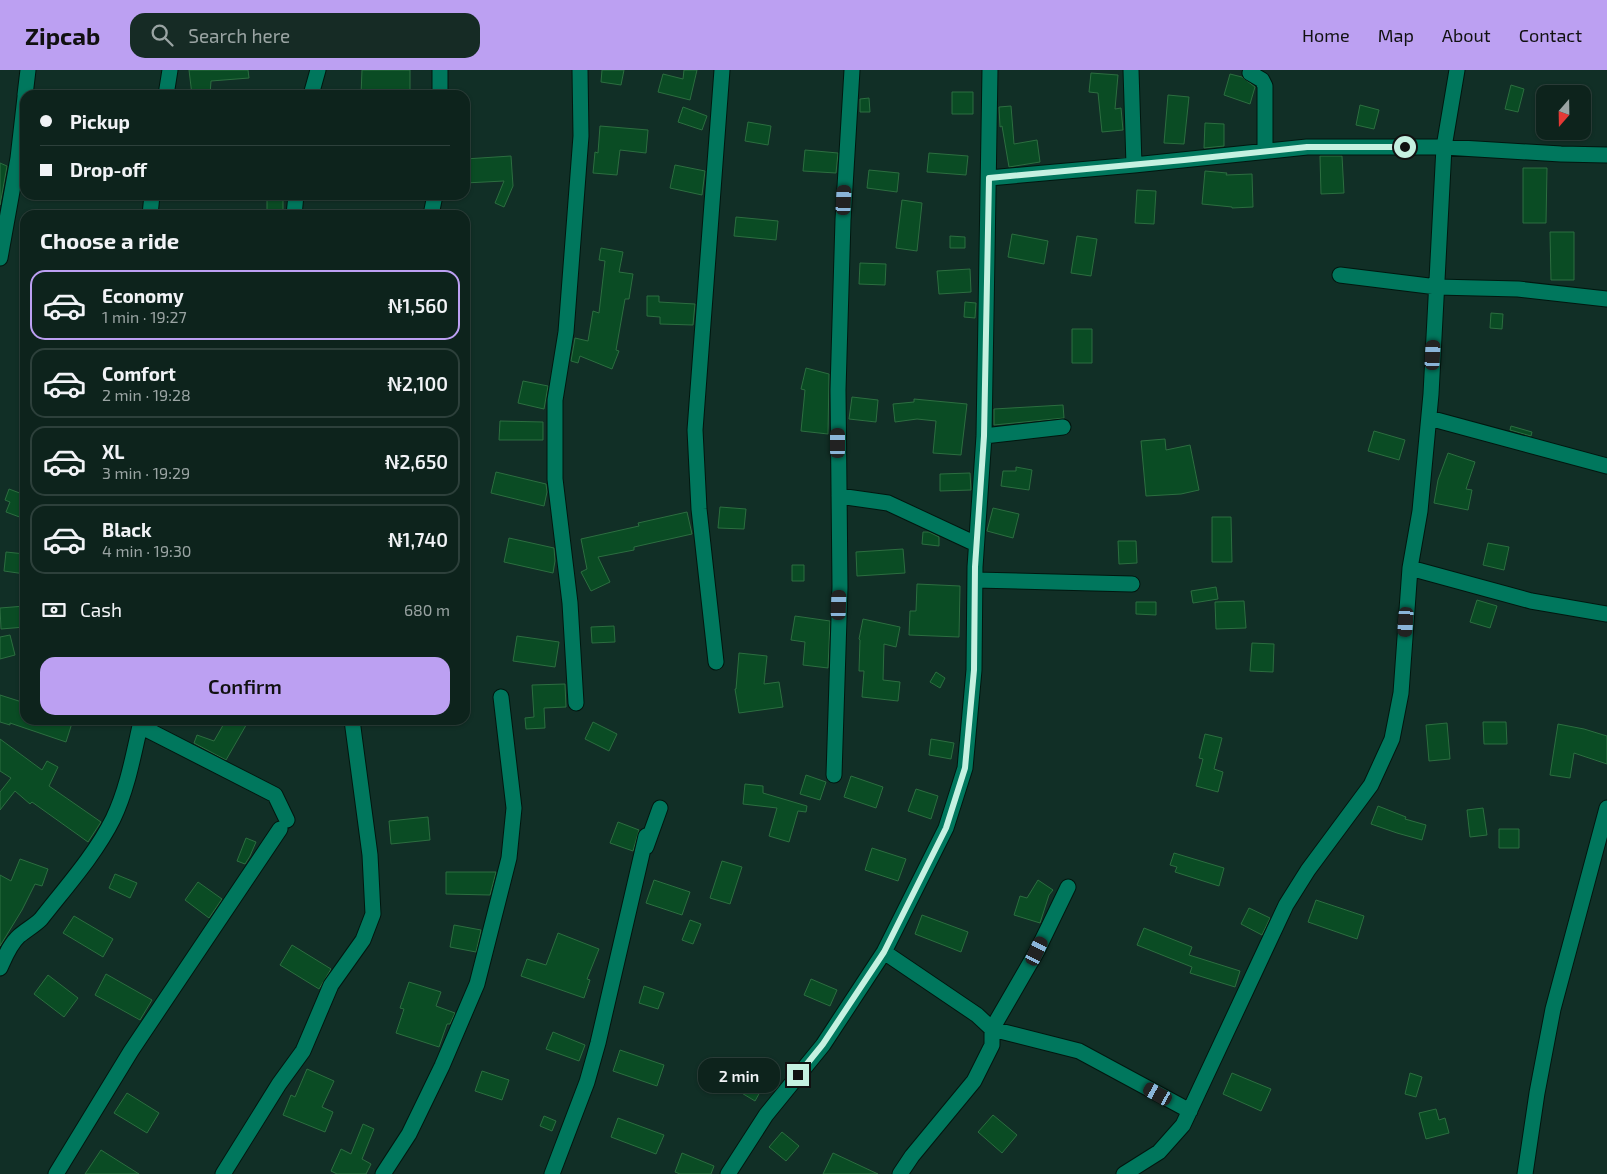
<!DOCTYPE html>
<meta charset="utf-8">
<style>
:root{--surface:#0d231c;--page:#162b25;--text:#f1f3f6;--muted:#9aa4a3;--line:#2d403b;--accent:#bca0f2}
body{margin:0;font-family:"Exo 2",sans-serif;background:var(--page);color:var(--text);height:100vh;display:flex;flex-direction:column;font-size:19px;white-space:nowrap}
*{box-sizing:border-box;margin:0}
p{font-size:16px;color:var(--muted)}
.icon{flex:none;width:28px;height:28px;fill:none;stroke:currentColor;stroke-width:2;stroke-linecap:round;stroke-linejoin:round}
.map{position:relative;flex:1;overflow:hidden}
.side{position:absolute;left:20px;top:140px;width:450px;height:515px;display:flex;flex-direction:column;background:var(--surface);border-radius:15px;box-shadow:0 1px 4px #0004,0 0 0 1px var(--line)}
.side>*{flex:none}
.guide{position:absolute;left:20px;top:20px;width:450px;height:110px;border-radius:15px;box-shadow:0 1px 4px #0004,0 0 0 1px var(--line);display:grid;align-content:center;height:110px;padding:0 20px;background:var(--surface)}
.needle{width:32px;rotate:200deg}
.tools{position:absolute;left:1536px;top:15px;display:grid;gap:10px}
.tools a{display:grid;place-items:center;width:55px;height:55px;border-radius:10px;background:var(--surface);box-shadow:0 1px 4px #0004,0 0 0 1px var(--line);font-size:25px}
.end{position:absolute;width:22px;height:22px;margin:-11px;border:6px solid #c5f1e1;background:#111;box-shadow:0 0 0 2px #111}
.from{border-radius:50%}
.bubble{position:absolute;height:35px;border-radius:15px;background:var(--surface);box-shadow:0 1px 4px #0004,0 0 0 1px var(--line);font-size:16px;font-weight:600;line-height:35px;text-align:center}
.car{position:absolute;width:15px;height:30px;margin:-15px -8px;border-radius:6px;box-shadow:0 0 4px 1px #0007;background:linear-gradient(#222 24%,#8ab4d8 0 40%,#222 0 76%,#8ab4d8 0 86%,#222 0)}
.guide b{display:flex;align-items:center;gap:18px;height:48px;font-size:19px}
.guide b+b{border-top:1px solid var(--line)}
.guide i{width:12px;height:12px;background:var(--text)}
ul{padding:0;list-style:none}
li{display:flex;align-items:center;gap:15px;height:70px;margin:0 10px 8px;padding:0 10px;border:2px solid var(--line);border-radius:15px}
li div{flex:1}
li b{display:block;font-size:19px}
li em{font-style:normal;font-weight:600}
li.selected{border-color:var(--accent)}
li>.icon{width:45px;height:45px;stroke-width:1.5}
h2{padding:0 20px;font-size:22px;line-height:60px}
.pay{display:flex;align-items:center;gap:12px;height:55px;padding:0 20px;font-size:19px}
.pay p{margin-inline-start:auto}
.action{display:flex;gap:10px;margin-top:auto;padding:10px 20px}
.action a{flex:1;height:58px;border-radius:15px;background:var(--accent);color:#111;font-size:20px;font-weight:600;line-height:58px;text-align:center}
header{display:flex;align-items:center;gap:30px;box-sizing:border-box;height:70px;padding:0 25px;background:var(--accent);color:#111}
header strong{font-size:24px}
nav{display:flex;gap:28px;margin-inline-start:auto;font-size:18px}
.search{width:350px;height:45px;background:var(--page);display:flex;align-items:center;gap:12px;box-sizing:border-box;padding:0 18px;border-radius:15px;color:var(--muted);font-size:19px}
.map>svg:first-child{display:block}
.building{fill:#0a4c24;stroke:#2c6e40}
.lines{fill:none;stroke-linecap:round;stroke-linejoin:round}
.minor-casing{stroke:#00170f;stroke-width:17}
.minor{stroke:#00775d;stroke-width:15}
.route{stroke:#c5f1e1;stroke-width:6}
</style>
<header>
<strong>Zipcab</strong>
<div class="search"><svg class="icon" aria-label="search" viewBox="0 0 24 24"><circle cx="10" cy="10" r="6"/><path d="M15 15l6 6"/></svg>Search here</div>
<nav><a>Home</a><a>Map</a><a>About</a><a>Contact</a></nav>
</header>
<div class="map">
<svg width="1607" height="1104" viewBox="0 0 1607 1104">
<rect width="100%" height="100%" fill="#112f26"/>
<!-- building -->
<path class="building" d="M189,0H248L249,8L211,11L210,25H192Z
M362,0H410V25H361Z
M602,0H624L621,15L601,12Z
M684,0H697L690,30L658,22L663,4L683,9Z
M1091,3L1118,5L1115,39L1121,38L1123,60L1102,62L1098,23L1089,22Z
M1230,4L1242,7L1255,17L1250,34L1224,25Z
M1511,15L1524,19L1518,42L1505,39Z
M952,22H973V44H952Z
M1168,25L1189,27L1184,74L1164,73Z
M869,28L870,42H860V29Z
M1360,35L1379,40L1374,59L1356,55Z
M1011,36L1014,74L1037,70L1040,92L1009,97L1002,56L1000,57L999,37Z
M683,37L707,46L702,60L678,52Z
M748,52L771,56L768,75L745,71Z
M1205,53L1224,54V76L1204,78Z
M600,56L648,60L646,83L620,80L617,105L593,103L595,82L598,83Z
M805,80L838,83L836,103L803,101Z
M929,83L968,86L966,105L927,102Z
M511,86L513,116L504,137L495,133L504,111L465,113V89Z
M1320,86H1342L1344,123L1321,124Z
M0,93L7,96L0,135Z
M675,95L705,101L702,125L670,118Z
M1523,98H1547L1546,153H1523Z
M869,100L899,103L897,122L867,118Z
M1205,101L1227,103L1226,105L1252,104L1253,137L1232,138V137L1202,134Z
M1137,120L1156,121L1154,154L1135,153Z
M267,129H283V145H267Z
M902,130L922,133L917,181L896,178Z
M736,147L778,151L776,170L734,166Z
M1550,162H1574V210H1551Z
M1012,164L1048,171L1044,194L1008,187Z
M950,166L965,167V178H950Z
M1077,166L1097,169L1091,206L1071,203Z
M601,178L623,182L619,202L633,204L629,229H625L616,280L619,281L612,299L580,286L578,293L571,291L575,268L588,271L593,241L599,243L605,191L599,190Z
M860,193L886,194L885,215L859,214Z
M970,199L971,222L939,224L937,201Z
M647,226H659V232L695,234L693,255L660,254V247L647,246Z
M965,232L976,233L975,248L964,247Z
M1491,243L1503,244L1502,259L1490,258Z
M1072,259H1092V293H1072Z
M806,298L829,304L828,364L801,361L805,320L801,319Z
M523,311L548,316L544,339L518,333Z
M852,327L878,330L876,352L849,349Z
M914,329L967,334L961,385L933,383L936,351L917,349L895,352L893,334L914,332Z
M1063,335L1064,348L994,355V339Z
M500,351L543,352V370H499Z
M1511,356L1532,362L1531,366L1510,360Z
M1374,361L1405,370L1399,390L1368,381Z
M1165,369L1166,380L1190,375L1199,420L1181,424L1146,426L1141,371Z
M1448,383L1475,392L1466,419L1472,420L1468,440L1434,433L1438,410Z
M1016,397L1032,400L1029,420L1001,416L1003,401H1016Z
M496,402L546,414L547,422L544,436L491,423Z
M970,403L971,420L940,421V404Z
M9,419L25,425V449L6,442L10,432L5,430Z
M720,437L746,439L744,459L718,458Z
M993,438L1019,444L1013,468L987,461Z
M687,442L692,464L634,477V480L598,487L610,512L591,521L581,502L587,499L581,469L639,456L638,453Z
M1212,447H1231L1232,492H1212Z
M923,462H929L939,467V476L922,474Z
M509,468L554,478L555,491L553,503L504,492Z
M1118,471H1136L1137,493L1119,494Z
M1488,473L1509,477L1504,500L1483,495Z
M903,479L905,503L857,506L856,482Z
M6,482L25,484V504L4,501Z
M792,495H804V511H792Z
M917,514L960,516L959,567L909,565L910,541H916Z
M1216,517L1218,529L1193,533L1191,521Z
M1477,530L1497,536L1490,558L1470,552Z
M1244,531L1246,558L1216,559L1215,532Z
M1136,532H1156V545L1136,544Z
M25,536V557L1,559L0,538Z
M795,546L830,551L828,598L803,595L805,572L791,570Z
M863,549L900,557L896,577L884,574L883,610L900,612L898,631L862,627L864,601H859L860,570L859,569Z
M614,556L615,572L592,573L591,557Z
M10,565L15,585L0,589V567Z
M517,566L559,572L555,597L513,591Z
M1252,573L1274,574L1273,602L1250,601Z
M739,583L767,586L764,614L779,612L783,637L739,643L735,619H736Z
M936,602L945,608L940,618L930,612Z
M565,614L566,637L544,638L545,658L526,659L525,648L534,647L532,615Z
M0,625L25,633V650H62L72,653L66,672L10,653V655L0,652Z
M226,650H249L226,690L194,673L197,665L214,671Z
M593,652L617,664L609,681L585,669Z
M1483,652H1506L1507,674H1484Z
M1447,653L1450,689L1429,691L1426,655Z
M1558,654L1584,659L1607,666V694L1574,683L1570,708L1550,705Z
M1205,664L1222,668L1214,699L1223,702L1218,722L1196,716L1203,689L1199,688Z
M0,669L42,700L47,691L58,697L49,716L101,752L88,772L32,732L30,734L15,721L0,740V722L11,708L0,701Z
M931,669L954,673L951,689L929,685Z
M806,705L826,712L820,730L800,724Z
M851,706L883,717L876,738L844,727Z
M745,714L763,716V723L807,736L806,742L798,741L789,772L769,766L777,738L743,734Z
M916,719L938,726L931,749L908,741Z
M1378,736L1406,747L1405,749L1426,755L1422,770L1397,763L1371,754Z
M1483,738L1487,765L1470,767L1467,740Z
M428,747L430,770L391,774L389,751Z
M618,752L639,760L633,781L610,773Z
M1499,759H1519V778H1499Z
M246,768L256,772L250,786L245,794L237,791Z
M872,778L906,789L898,811L865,800Z
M1174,783L1224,798L1219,816L1175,802L1177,797L1170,795Z
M20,789L48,799L42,816L35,814L22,840L0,876V805L11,811Z
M722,791L742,797L730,834L710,828Z
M446,802H496L490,825L446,824Z
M115,804L137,813L130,828L109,818Z
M654,810L690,822L682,845L646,833Z
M1038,810L1053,820L1049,825L1040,853L1014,845L1020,826L1027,828Z
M198,812L222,829L209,848L185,830Z
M1316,830L1364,846L1357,869L1308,852Z
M1249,838L1270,848L1262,865L1241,854Z
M922,845L968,862L961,882L915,864Z
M74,846L113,869L103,887L63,863Z
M690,850L701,854L693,874L682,870Z
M454,855L481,860L476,882L450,877Z
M1144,858L1192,877L1189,885L1240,901L1235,917L1190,903L1192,897L1137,875Z
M558,863L599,879L587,909L590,910L584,928L521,906L527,889L546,895Z
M292,875L331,899L319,919L280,895Z
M106,904L152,930L140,950L95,925Z
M48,905L78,928L64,947L34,924Z
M811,909L837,920L830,936L804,925Z
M409,912L441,922L436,936L455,943L450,954H447L439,977L396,963L404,939L400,938Z
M644,916L664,923L658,939L639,933Z
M553,962L585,975L579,991L546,979Z
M620,980L664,995L657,1016L613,1001Z
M307,999L334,1011L322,1037L333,1042L325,1062L283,1045L291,1025L295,1027Z
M740,999L765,1013L755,1031L730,1016Z
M482,1001L509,1010L502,1030L475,1021Z
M1232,1003L1271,1019L1261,1041L1223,1024Z
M1410,1003L1422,1007L1416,1027L1405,1024Z
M127,1023L159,1043L147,1063L114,1043Z
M1436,1039L1439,1050L1445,1048L1449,1063L1426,1069L1419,1043Z
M993,1045L1017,1065L1002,1083L978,1062Z
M544,1046L556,1051L552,1061L540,1056Z
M618,1048L664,1065L656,1084L611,1067Z
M363,1054L374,1059L362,1089L371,1094L366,1104H337L331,1101L341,1079L351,1084Z
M782,1062L799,1076L786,1091L769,1077Z
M101,1080L139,1104H85Z
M682,1083L714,1096L711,1104H680L675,1102Z
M833,1083L878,1104H823Z"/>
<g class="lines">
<!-- minor casing -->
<g class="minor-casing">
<path id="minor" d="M1131,0L1134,95
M1250,3L1262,10L1265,16V81
M25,25L28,0
M166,25L170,0
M311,25L318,0
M440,25V0
M989,108L1134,95L1307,77H1444L1561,84L1607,85
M150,145L152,125
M294,145L296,125
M431,145L435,125
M0,188L18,88L25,27
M1340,205L1437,217L1518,219L1607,229
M1429,348L1607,396
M984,366L1063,357
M839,426L888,433L976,474
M1410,498L1531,531L1607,544
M975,510L1132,514
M716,592L699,439L695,360L722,0
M576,633L570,533L555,409V330L566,262L581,66L580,0
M140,656L275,725L287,750
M834,705L840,517L838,320L843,150L852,0
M646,777L660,738
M1068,817L1037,881L992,959L1079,981L1190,1041
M884,882L977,945L992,959V975L974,1011L912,1086L900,1104
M0,898C5,887 10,874 19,866C26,860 34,856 41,849C66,817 95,785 113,749C127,720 133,687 140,656V650
M56,1104L131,981L280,759
M223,1104L279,1014L303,981L331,915L363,870L373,844L370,785L352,650
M383,1104L409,1064L442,996L477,914L509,788L514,738L501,627
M552,1104L587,1012L598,973L646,766
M728,1104L766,1045L823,975L884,882L946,758L965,698L974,600L975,497L984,366L990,0
M1124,1104L1159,1082L1183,1055L1286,835L1308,800L1371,715L1392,669L1401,623L1410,498L1420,441L1431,324L1444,77L1457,0
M1525,1104L1537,1023L1553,939L1607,738"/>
</g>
<!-- minor -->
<use href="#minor" class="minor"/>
</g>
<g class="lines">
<!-- route -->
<path class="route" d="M798,1005L823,974L884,882L946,758L965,698L974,600L975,497L984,366L989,108L1184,90L1307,77H1405"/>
</g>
</svg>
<div class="tools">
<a><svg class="needle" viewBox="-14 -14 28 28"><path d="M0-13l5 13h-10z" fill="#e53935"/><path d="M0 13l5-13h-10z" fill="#9aa4a3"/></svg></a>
</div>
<i class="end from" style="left:1405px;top:77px"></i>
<i class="end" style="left:798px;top:1005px"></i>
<div class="bubble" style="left:698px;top:988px;width:82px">2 min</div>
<i class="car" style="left:844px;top:130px;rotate:3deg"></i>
<i class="car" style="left:1433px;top:285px;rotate:3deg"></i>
<i class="car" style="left:838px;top:373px;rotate:0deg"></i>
<i class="car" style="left:839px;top:535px;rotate:2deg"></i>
<i class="car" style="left:1406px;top:552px;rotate:184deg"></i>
<i class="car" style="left:1037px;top:881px;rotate:26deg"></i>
<i class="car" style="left:1158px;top:1024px;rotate:299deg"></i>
<div class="guide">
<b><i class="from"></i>Pickup</b>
<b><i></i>Drop-off</b>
</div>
<section class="side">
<h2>Choose a ride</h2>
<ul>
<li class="selected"><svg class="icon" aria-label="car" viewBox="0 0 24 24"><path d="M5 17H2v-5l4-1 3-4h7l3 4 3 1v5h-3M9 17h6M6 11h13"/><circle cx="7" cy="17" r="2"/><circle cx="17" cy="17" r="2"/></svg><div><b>Economy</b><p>1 min · 19:27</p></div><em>₦1,560</em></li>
<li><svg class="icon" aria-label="car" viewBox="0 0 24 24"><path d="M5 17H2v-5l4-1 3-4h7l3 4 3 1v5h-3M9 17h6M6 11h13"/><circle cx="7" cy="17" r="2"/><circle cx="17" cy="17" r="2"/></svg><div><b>Comfort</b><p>2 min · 19:28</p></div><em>₦2,100</em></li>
<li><svg class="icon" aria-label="car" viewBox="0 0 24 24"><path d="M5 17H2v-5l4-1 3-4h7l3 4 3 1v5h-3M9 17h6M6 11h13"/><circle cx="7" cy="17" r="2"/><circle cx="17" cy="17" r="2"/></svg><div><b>XL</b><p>3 min · 19:29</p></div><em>₦2,650</em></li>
<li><svg class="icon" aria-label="car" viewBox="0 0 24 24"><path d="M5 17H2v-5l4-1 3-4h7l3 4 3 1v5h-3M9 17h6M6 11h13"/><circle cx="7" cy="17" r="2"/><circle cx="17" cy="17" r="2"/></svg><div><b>Black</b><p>4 min · 19:30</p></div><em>₦1,740</em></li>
</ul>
<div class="pay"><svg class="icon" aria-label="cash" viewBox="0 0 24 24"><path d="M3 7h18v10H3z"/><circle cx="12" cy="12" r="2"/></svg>Cash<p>680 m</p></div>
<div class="action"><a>Confirm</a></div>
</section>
</div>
